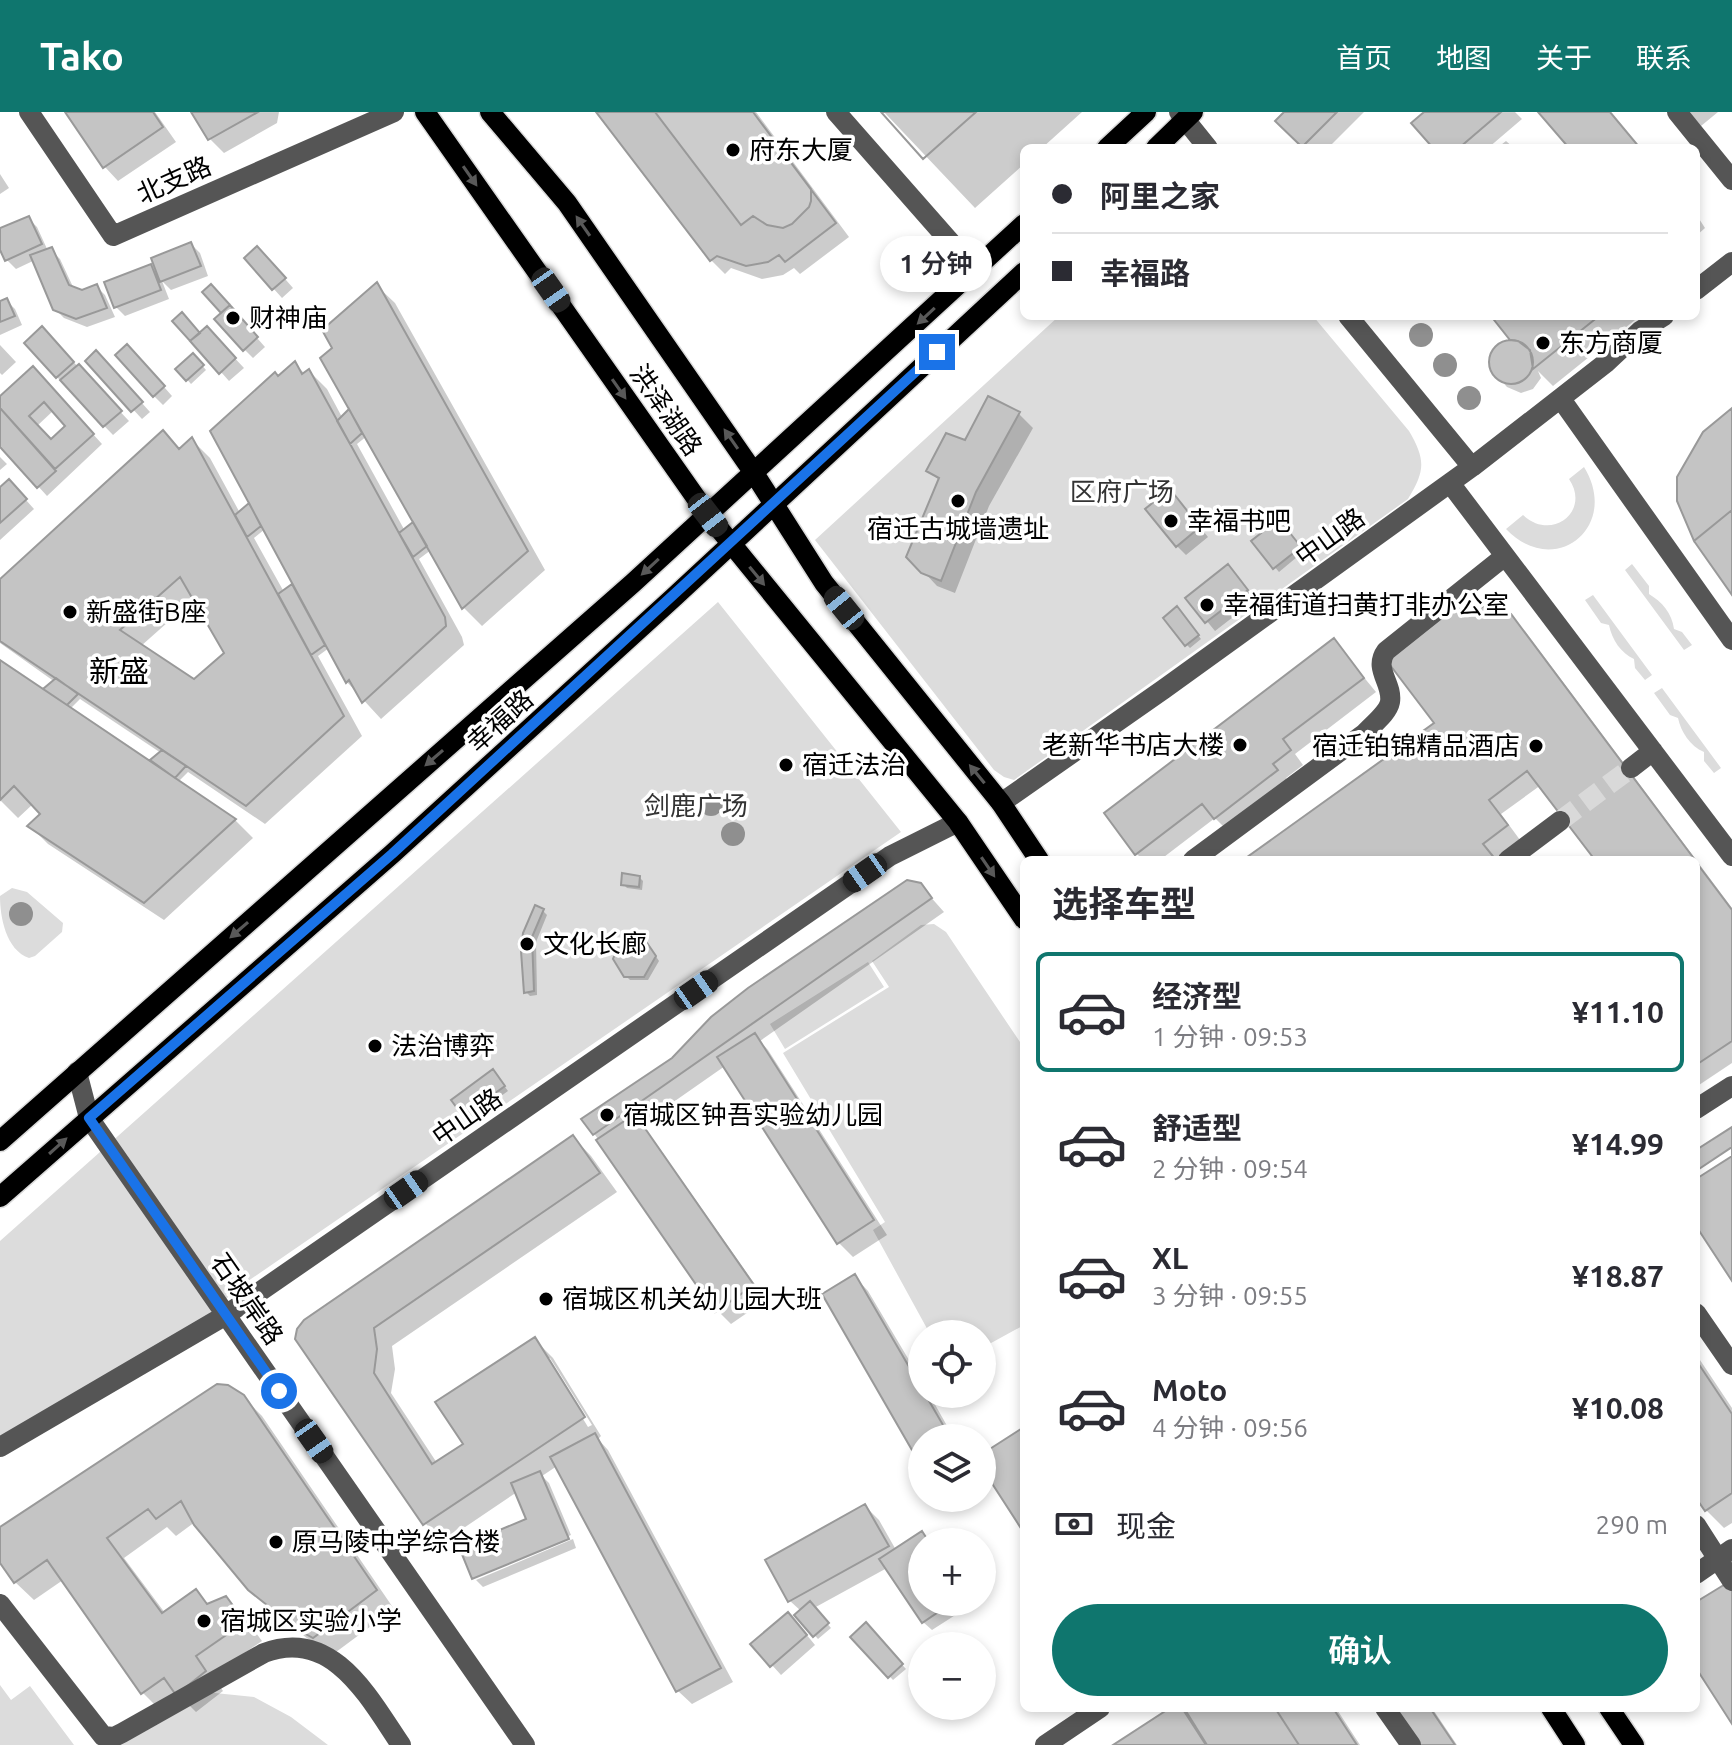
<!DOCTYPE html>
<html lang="zh">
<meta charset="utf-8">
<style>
:root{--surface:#fff;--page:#f7f7f7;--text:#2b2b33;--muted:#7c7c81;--line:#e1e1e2;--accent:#0f766e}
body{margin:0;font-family:Ubuntu,"Noto Sans SC",sans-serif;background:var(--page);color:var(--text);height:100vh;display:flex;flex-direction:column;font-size:30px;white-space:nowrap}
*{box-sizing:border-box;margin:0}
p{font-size:26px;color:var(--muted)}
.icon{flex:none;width:44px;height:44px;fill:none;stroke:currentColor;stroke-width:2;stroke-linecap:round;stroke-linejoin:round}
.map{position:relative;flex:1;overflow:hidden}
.sheet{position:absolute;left:1020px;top:744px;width:680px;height:856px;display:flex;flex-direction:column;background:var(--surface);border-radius:12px;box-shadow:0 4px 12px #0003}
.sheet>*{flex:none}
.banner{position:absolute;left:1020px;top:32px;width:680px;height:176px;border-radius:12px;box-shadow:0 4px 12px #0003;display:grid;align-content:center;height:176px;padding:0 32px;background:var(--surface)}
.buttons{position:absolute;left:908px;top:1208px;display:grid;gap:16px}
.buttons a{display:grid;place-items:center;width:88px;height:88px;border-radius:50%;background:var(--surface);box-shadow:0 4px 12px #0003;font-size:40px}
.end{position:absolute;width:36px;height:36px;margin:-18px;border:10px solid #1a73e8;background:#fff;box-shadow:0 0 0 4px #fff}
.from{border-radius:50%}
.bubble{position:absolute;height:56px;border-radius:28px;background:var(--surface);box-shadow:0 4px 12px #0003;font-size:26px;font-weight:600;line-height:56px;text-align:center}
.car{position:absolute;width:24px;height:48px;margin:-24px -12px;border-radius:10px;box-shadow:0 0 6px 2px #0007;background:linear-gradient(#222 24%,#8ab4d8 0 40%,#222 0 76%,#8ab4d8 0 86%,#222 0)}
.banner b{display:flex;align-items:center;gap:28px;height:76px;font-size:30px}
.banner b+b{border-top:2px solid var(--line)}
.banner i{width:20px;height:20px;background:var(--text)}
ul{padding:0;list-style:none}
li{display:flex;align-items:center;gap:24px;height:120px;margin:0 16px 12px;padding:0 16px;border:4px solid transparent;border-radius:12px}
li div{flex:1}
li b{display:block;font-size:30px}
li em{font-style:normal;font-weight:600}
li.current{border-color:var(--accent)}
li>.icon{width:72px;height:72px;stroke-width:1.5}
h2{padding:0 32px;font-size:36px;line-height:96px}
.pay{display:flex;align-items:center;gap:20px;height:88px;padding:0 32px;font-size:30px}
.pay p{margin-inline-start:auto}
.action{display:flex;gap:16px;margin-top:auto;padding:16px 32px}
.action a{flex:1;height:92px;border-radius:48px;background:var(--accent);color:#fff;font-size:32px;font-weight:600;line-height:92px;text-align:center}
header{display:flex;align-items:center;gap:48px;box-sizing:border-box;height:112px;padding:0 40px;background:var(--accent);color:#fff}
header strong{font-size:38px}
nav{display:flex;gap:44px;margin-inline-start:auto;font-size:28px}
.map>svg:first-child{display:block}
.green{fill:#dcdcdc}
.shadow{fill:#0003;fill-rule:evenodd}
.building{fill:#c4c4c4;stroke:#999;stroke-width:2;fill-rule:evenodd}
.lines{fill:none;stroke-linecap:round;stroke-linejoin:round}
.minor-tunnel{stroke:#d9d9d9;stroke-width:20;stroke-dasharray:20 10;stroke-linecap:butt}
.major-casing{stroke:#dbdbdb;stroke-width:23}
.minor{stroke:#555;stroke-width:20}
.major{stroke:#000;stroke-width:20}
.tree{fill:#8f8f8f}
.oneway{fill:#595959}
.route{stroke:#1a73e8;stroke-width:10}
.poi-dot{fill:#000;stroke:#fff;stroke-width:3}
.labels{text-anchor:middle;stroke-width:7;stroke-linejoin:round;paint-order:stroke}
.poi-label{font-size:26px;fill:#000;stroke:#fff;text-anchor:start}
.street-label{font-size:26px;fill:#000;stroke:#fff}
.park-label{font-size:26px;fill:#333;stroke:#fff}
.quarter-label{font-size:30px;fill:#000;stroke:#fff}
</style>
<header>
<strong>Tako</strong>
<nav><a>首页</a><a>地图</a><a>关于</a><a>联系</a></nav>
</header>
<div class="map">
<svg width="1732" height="1633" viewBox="0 0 1732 1633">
<rect width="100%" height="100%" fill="#fff"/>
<!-- green -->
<path class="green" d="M1059,204H1313L1409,319C1426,348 1425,359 1408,387L1014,668L1004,665L994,658L815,428Z
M1584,355C1621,415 1554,468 1506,417L1523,403C1552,430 1591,399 1569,367Z
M1632,452L1649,474V482C1662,490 1672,501 1674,517L1682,520L1692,533L1684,538L1625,458Z
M1593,483L1652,563L1645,568L1635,556L1634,547C1621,541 1612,528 1609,513L1601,511L1585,488Z
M718,490L901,720L238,1176L202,1209L0,1326V1129Z
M1662,576L1721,656L1714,661L1704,649V640C1690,634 1681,620 1678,606L1670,603L1654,581Z
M12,776L27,780L63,811L62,820L35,844L29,846C6,838 0,805 0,784Z
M934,812L946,820L1024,936V1213L982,1236V1222H930L873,1118L885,1110L783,941L889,875L872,849L921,813Z
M868,850L884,875L785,937L770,912Z
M0,1573L11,1588L30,1574L74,1633H0Z
M205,1580L254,1585L291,1605L328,1633H111Z"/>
<!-- shadow -->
<path class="shadow" d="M67,0H155L176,30L118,69L105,55Z
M193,0H279L277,11L224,41L210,27Z
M599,0H756L849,125L800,162L794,156L783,163L762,167L731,156L725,162L711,148Z
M884,0H1082L1042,36H1024V52L975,96Z
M1287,0H1364L1328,36H1305L1278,9Z
M1427,0H1515L1522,7L1488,36H1435Z
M1688,0H1718L1701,14Z
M1506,29L1514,36H1497Z
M0,62L9,76L0,82Z
M1696,102L1705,116L1696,124Z
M28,106L37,115L48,139L51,138L60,147L74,177L82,180L96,174L105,183L115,205L87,215L64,206L55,197L35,148L16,157L7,148L0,133V119Z
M191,132L200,141L208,164L171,178L162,169L169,187L125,204L116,195L150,155L160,164Z
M266,145L293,176L282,186L246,146Z
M376,173L395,191L545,458L482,514L464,496L431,438L419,447L462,525L464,533L381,607L347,570L329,536L318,544L362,624L265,712L188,660L178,670L235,708L253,726L164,808L48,732L30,714L43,702L33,692L18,706L0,688V550L43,579L55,570L0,531V470L192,328L210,346L240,401L251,392L279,266L295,252L305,262L309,259L327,277L343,307L349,300L355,306L334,237ZM367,324L416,411L405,419L357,332ZM265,417L298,480L292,474L284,480L254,426ZM195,486L226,542L194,570L141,534ZM80,587L161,641L153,649L157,656L70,597Z
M220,184L265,235L253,246L244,237L224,201Z
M6,188L15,197L22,213L0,223V191Z
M1494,204H1640L1553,274L1538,259L1541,266L1533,277L1521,281L1507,275L1498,265L1491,249L1496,237L1515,230Z
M200,223L216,226L244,256L229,269L221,260Z
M51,226L129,309L113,323L57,265Z
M0,233L16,250L2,263L0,261Z
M136,243L172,284L163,293L154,284Z
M193,243L206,258L191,272L178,257Z
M88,249L105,250L150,300L142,307Z
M42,266L102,332L47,384L0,332V287ZM54,298L68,315L51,330L37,314Z
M1019,302L1033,316L989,394L955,481L937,474L923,459L940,369L929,359L966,331Z
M0,345L7,352L0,358Z
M0,378L18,379L34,397L0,428Z
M1179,389L1208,425L1186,443L1177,434Z
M1283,414L1303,440L1279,460L1254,430Z
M1236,464L1255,488L1215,519L1188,486Z
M1181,501L1201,527L1190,536L1187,533Z
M1510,504L1525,519L1732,796V951L1696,975V748H1598L1541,673L1501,702L1520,728L1497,748H1247L1436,611Z
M1334,529L1376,580L1295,642L1303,653L1286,666L1291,673L1229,720L1215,706L1160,748H1143L1136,741Z
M639,765L643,769L642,778L627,776L623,772Z
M920,773L944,800L760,929L768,938L887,1123L853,1145L839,1131L725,954L642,1012L766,1188L731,1212L717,1198L584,1007L674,948Z
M543,799L547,803L536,830L537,883L530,884L526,880L523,839Z
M647,831L659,849L648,868H630L625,863Z
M497,964L508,979L469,1007L454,988Z
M573,1025L591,1044L617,1080L392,1234L395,1257L391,1281L437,1351L465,1332L438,1290L535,1228L553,1246L601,1324L598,1327L608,1338L733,1570L692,1592L678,1579L557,1354L542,1364L549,1371L571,1423L475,1463V1467L462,1436L529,1408L517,1380L443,1430L425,1411L297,1227L299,1218L306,1210ZM546,1246H550L592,1313L588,1315Z
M855,1165L868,1179L922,1270V1282H929L954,1326H922V1348L918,1343Z
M1696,1242L1732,1296V1411L1724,1416L1706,1398L1696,1382Z
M242,1284L262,1304L394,1497L332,1543L318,1535L269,1496L249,1476L195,1410L176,1424L167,1415L124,1446L165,1501L196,1480L209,1493L225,1486L244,1505L262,1529L212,1563L223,1579L196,1600L181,1585L161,1599L143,1581L63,1468L34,1488L15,1470L0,1448V1417Z
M865,1394L879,1408L896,1438L921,1421L930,1430H922V1490H970L971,1493L932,1518L923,1510L887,1456L814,1496L831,1516L818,1527L796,1503L801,1499L790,1489Z
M573,1427L576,1436L483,1475L476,1468Z
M797,1511L815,1533L781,1563L753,1532Z
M866,1513L906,1557L893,1568L853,1525Z
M1174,1596H1336L1360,1633H1116Z
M1393,1596H1432L1457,1633H1418Z"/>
<!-- building -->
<path class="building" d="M65,0H153L163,15L103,56Z
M191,0H258L208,28Z
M596,0H753L836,111L785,150L779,143L768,150L746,154L717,144L710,149Z
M655,0H753L811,77V89L809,95L792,112L783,116L767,113L753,104L741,113Z
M881,0H976L923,47Z
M881,0H976L923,47Z
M1284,0H1337L1302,35L1275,9Z
M1424,0H1501L1459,36H1433L1411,11Z
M1538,0H1610L1640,36H1569Z
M29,104L42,132L5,149L0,138V116Z
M191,130L201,154L160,170L151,146Z
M257,134L286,166L272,178L244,146Z
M52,135L69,173L82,178L97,172L107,196L76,207L53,198L30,143Z
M151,152L161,178L114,196L104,170Z
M377,170L528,439L462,497L320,246L332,236L322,218Z
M211,172L230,193L221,201L202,180Z
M7,186L15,204L0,210V189Z
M230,193L258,225L243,239L214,207Z
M182,200L200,221L190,229L172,209Z
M1491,204H1599L1533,257L1530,238L1518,229L1510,228Z
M42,214L74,250L56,266L24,231Z
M207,214L236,246L219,262L190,229Z
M1489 250a22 22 0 1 1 44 0a22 22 0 1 1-44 0Z
M127,232L165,274L153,285L115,243Z
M96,238L143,290L131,300L85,249Z
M193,241L204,253L186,269L175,257Z
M295,249L302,262L309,257L445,505L446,514L362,591L349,568L346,571L210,319L275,260L278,264Z
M79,252L122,299L103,315L60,268Z
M33,254L94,322L55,357L0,296V284ZM44,290L65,314L51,327L29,304Z
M988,284L1020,300L976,380L941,469L921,461L906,445L939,366L926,359L946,321L965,328Z
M0,296L56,359L37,376L0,335Z
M1732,296V398L1694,429L1677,389V365L1703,320Z
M349,297L362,321L350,332L337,309Z
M163,318L179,337L192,325L344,604L246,694L0,529V467ZM180,465L224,541L194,567L120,518Z
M9,367L27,387L0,411V375Z
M1170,377L1200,415L1176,435L1145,397Z
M249,391L261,414L247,425L235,403Z
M1732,398V483L1694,429Z
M1279,407L1301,435L1273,457L1251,429Z
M413,410L427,434L413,445L399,421Z
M1228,452L1248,478L1205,511L1185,486Z
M292,472L325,533L311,543L278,482Z
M1462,490L1511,502L1695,748H1595L1527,659L1489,688L1508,713L1483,732L1496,748H1243L1434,611L1387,549Z
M1177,494L1199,523L1185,534L1163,506Z
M1334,526L1364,566L1283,627L1291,638L1273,652L1278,658L1214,707L1202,692L1135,743L1104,701Z
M0,548L67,593L236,707L144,791L27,714L40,702L14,674L0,688Z
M56,566L78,582L67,593L43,577Z
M162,638L186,654L175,666L150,648Z
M1696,750L1732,798V929L1696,953Z
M622,761L640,764L639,775L621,773Z
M907,768L921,771L932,786L593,1023L581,1007L672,946L711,905L748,876Z
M535,793L544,797L532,825L534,879L524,881L521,839L523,821Z
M643,825L656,844L644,865H624L613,847L621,827Z
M755,921L874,1108L837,1132L717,945Z
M493,957L505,974L463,1004L451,988Z
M635,1002L754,1173L715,1200L596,1028Z
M1732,1015V1044L1696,1067V1038Z
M573,1023L600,1061L374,1216L377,1237L374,1261L432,1352L463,1332L435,1290L535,1225L585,1305L423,1413L295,1227L297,1217L304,1208Z
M1732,1035V1169L1696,1114V1059Z
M855,1162L922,1277V1282H925L950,1325L922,1326V1341L916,1345L822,1182Z
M1696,1248L1732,1302V1381L1705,1399L1696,1386Z
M217,1272L228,1273L244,1283L377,1478L313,1526L297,1517L248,1478L194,1413L181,1389L156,1407L148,1397L107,1426L162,1501L196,1477L207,1492L226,1484L245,1510L196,1544L206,1559L176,1583L164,1566L141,1582L47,1448L14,1471L0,1451V1415Z
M1024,1315V1421L982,1356V1342Z
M595,1321L721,1556L676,1580L550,1345Z
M540,1359L569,1427L472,1467L459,1435L526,1407L511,1371Z
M865,1392L889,1434L788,1490L765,1448Z
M922,1419L929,1430H922V1490H953L922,1511L879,1447Z
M1727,1471L1732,1479V1612L1696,1556V1490Z
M810,1489L829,1511L813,1525L794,1503Z
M788,1500L807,1523L770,1555L750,1532Z
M866,1510L903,1552L888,1566L850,1525Z
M1170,1596H1182L1206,1633H1113Z
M1184,1596H1275L1299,1633H1207Z
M1275,1596H1333L1357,1633H1299Z
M1391,1596H1430L1455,1633H1416Z"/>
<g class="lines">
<!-- minor-tunnel -->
<path class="minor-tunnel" d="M1560,709L1631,656"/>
<!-- major casing -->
<g class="major-casing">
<path id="major" d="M425,0L708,403L958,710L1024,807
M490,0L567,91L754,361L824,471L1001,691L1039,748
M1107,36L1146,0
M1156,36L1193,0
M0,1029L633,471L1024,112
M0,1085L392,742L673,486L1024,160
M1551,1596L1575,1633
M1609,1596L1634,1633"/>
</g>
<!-- minor -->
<path class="minor" d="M29,0L113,124L394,0
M836,0L975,158
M1179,0L1208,36
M1677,0L1732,68
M1696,178L1732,150
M1348,204L1472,355
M1561,287L1732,528
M1450,371L1732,744
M1631,656L1653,639
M1001,691L1164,577L1472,355L1607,250L1640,219L1664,204
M1193,748L1365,621C1373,612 1388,601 1390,590C1393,571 1373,557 1386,539L1505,444
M1508,748L1560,709
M77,960L89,1006L525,1633
M1696,997L1732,974
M1696,1201L1732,1253
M0,1335L226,1203L890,744L958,710
M1696,1413L1732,1469
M1696,1462L1732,1437
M0,1492L103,1624L114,1625L122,1621L264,1541C333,1515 369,1586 401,1633
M1385,1596L1411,1633
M1045,1633L1100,1596"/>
<!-- major -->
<use href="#major" class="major"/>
</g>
<!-- trees -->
<g class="tree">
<circle cx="1421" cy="223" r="12"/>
<circle cx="1445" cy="253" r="12"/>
<circle cx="1469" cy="286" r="12"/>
<circle cx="711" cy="692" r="12"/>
<circle cx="733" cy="722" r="12"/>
<circle cx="21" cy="802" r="12"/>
</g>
<!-- one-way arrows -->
<defs><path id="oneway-solid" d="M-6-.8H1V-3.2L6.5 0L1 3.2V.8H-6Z" transform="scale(2)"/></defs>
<g class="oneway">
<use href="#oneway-solid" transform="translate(470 64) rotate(55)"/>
<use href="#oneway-solid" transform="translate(583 114) rotate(-125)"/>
<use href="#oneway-solid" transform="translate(926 204) rotate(137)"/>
<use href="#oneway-solid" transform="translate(619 277) rotate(55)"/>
<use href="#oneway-solid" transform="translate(731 327) rotate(-125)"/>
<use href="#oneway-solid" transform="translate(650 455) rotate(137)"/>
<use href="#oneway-solid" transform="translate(757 464) rotate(51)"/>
<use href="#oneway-solid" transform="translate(434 646) rotate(139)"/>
<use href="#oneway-solid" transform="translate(977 662) rotate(-129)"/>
<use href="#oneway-solid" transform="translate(988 755) rotate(56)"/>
<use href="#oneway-solid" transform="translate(239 818) rotate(139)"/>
<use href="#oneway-solid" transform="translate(58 1034) rotate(-42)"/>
</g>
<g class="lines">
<!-- route -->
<path class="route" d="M279,1279L89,1006L392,742L937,240"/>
</g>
<!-- markers -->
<g class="poi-dot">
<circle cx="733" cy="38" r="8"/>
<circle cx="233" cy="206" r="8"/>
<circle cx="1543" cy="231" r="8"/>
<circle cx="958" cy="389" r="8"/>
<circle cx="1171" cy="409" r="8"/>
<circle cx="1207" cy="493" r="8"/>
<circle cx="70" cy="500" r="8"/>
<circle cx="1240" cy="633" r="8"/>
<circle cx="1536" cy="634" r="8"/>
<circle cx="786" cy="653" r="8"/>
<circle cx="527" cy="832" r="8"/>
<circle cx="375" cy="934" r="8"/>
<circle cx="607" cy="1003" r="8"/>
<circle cx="546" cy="1187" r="8"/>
<circle cx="276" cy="1430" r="8"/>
<circle cx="204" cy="1509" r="8"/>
</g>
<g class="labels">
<!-- poi labels -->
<g class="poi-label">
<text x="749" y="47">府东大厦</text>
<text x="249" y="215">财神庙</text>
<text x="1559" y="240">东方商厦</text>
<text x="1187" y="418">幸福书吧</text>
<text x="958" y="426" text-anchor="middle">宿迁古城墙遗址</text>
<text x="1223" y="502">幸福街道扫黄打非办公室</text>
<text x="86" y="509">新盛街B座</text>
<text x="1224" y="642" text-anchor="end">老新华书店大楼</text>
<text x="1520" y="643" text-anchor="end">宿迁铂锦精品酒店</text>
<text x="802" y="662">宿迁法治</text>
<text x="543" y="841">文化长廊</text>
<text x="391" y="943">法治博弈</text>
<text x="623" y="1012">宿城区钟吾实验幼儿园</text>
<text x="562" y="1196">宿城区机关幼儿园大班</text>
<text x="292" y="1439">原马陵中学综合楼</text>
<text x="220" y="1518">宿城区实验小学</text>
</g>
<!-- street labels -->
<g class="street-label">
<text transform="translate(174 68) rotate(-24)" y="9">北支路</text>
<text transform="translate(666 298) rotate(55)" y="9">洪泽湖路</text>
<text transform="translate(1330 425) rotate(-36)" y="9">中山路</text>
<text transform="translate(500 609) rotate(-42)" y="9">幸福路</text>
<text transform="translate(467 1005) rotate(-35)" y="9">中山路</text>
<text transform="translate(247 1187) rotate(55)" y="9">石坡岸路</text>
</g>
<!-- park labels -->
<g class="park-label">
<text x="1122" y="389">区府广场</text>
<text x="696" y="703">剑鹿广场</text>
</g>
<!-- quarter labels -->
<g class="quarter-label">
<text x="119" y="570">新盛</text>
</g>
</g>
</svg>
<div class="buttons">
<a><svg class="icon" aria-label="locate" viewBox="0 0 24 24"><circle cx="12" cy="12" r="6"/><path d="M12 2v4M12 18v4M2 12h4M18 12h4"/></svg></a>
<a><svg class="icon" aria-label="layers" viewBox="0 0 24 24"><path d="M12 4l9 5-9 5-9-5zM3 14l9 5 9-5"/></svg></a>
<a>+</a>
<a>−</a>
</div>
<i class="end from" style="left:279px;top:1279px"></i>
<i class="end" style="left:937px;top:240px"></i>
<div class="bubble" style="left:880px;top:124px;width:112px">1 分钟</div>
<i class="car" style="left:551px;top:178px;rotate:145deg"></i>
<i class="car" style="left:708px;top:403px;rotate:142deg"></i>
<i class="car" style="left:844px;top:496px;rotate:321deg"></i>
<i class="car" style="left:865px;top:761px;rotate:235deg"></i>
<i class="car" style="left:696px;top:878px;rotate:55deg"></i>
<i class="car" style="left:406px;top:1078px;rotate:55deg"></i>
<i class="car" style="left:314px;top:1329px;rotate:145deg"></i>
<div class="banner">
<b><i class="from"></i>阿里之家</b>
<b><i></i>幸福路</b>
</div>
<section class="sheet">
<h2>选择车型</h2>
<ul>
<li class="current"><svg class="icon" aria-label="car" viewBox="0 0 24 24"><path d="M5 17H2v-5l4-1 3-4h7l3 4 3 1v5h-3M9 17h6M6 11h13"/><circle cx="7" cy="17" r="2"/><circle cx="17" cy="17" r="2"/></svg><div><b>经济型</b><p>1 分钟 · 09:53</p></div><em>¥11.10</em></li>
<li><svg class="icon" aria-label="car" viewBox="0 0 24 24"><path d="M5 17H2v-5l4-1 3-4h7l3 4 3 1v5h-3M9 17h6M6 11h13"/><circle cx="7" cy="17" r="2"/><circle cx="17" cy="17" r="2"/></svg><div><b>舒适型</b><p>2 分钟 · 09:54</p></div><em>¥14.99</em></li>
<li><svg class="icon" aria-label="car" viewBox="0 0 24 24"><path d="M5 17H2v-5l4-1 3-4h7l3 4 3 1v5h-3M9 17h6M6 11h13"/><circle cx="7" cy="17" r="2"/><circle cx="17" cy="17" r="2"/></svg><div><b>XL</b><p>3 分钟 · 09:55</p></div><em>¥18.87</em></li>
<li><svg class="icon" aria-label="car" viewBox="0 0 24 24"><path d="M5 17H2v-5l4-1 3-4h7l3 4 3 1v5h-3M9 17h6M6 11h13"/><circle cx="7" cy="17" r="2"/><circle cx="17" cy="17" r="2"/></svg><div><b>Moto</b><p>4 分钟 · 09:56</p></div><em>¥10.08</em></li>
</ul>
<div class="pay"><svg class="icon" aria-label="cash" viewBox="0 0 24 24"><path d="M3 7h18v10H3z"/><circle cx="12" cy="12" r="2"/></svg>现金<p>290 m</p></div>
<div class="action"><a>确认</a></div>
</section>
</div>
